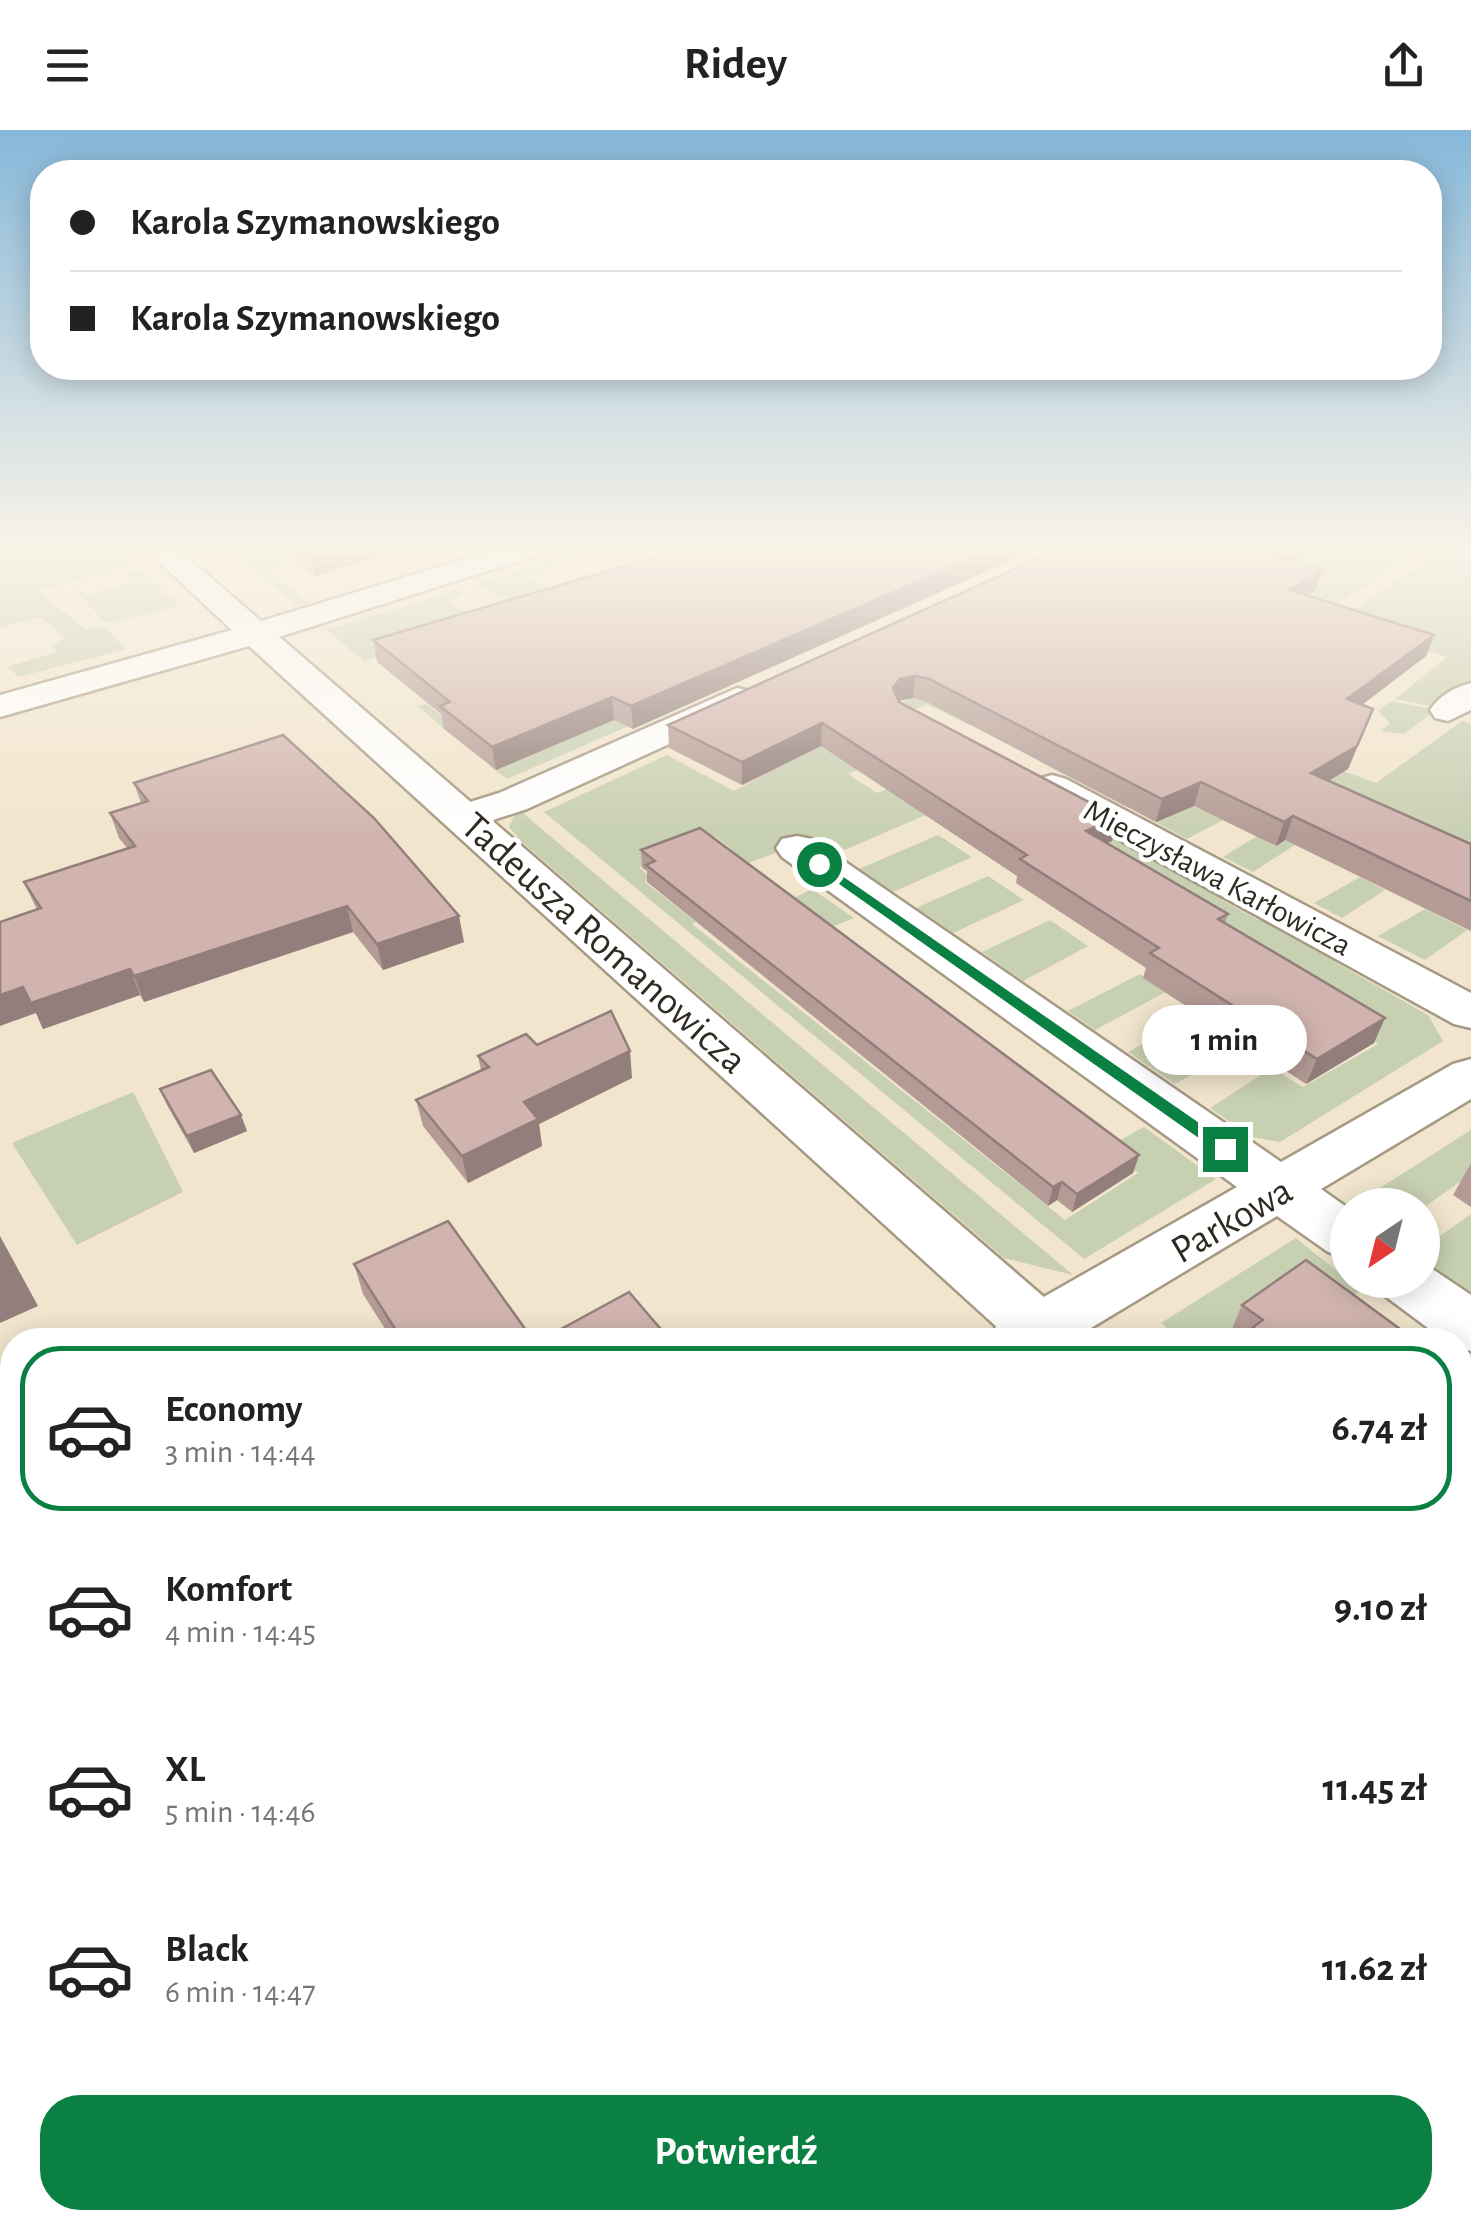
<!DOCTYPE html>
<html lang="pl">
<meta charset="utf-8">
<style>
:root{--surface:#fff;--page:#f2f2f2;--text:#222;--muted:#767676;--line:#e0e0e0;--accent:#0b8043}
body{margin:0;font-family:"Alegreya Sans",sans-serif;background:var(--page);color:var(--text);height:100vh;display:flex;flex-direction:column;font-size:38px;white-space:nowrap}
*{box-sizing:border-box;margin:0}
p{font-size:32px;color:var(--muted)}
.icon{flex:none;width:55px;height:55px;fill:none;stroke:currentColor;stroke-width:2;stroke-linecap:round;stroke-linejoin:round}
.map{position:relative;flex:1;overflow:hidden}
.details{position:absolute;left:0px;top:1198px;width:1472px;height:902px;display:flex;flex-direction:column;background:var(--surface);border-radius:40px 40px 0 0;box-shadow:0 5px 25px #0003}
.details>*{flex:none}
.top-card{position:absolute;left:30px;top:30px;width:1412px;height:220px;border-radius:40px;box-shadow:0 5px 25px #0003;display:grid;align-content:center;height:220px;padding:0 40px;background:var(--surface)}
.needle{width:65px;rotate:215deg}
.tools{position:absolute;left:1330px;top:1058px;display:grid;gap:20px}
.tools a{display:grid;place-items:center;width:110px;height:110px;border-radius:50%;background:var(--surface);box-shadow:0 5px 25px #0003;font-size:50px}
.end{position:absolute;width:45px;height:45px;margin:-22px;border:12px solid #0b8043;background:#fff;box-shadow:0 0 0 5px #fff}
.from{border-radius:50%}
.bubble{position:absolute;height:70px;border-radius:35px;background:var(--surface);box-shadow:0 5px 25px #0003;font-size:32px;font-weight:700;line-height:70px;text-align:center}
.top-card b{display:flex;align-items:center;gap:35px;height:95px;font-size:38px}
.top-card b+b{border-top:2px solid var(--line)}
.top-card i{width:25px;height:25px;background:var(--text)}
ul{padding:18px 0 0;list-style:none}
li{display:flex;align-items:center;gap:30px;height:165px;margin:0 20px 15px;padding:0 20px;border:5px solid transparent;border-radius:40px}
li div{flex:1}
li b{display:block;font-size:38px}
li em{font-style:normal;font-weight:700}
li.active{border-color:var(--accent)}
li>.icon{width:90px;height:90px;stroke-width:1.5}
.primary-button{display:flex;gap:20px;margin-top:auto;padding:20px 40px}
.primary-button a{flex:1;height:115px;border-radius:40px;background:var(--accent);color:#fff;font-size:40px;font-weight:700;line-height:115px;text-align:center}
header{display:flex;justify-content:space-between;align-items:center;height:130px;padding:0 40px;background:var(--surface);font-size:45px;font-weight:700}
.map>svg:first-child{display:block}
.green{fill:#c8d0b2}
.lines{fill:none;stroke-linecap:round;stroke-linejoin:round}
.street-casing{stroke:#a59983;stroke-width:5}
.secondary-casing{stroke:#a59983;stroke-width:5}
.street{fill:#fff;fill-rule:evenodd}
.secondary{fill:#fff;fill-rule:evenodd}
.wall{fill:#b49b96}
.shaded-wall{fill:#927e7a}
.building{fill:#d1b4af;stroke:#927e7a;stroke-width:2.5}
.route{fill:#0b8043}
.labels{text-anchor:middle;stroke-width:9;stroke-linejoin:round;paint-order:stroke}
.far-street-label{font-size:32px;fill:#302b22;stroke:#fff}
.street-label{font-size:40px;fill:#302b22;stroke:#fff}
</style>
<header><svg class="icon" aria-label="menu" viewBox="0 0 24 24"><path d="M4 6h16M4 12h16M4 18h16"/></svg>Ridey<svg class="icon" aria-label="share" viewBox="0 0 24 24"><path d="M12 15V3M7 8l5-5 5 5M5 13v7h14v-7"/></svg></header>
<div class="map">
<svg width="1471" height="2099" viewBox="0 0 1471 2099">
<rect width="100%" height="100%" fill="#f1e5cd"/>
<!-- green -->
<path class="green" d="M0,416H109L130,435L38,461L86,500L104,496L126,519L19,547L7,537L57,522L53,517L65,507L40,487L0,498Z
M257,416H269L293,431L266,439L308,473L298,476L233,422Z
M1115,416H1151L1200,433L1236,416L1256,420L1264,416H1424L1318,488L1197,450L1043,530L1376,653L1462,591L1471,594V743L1463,739L1457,743L1429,730L1434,726L1386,704L1380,707L1353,695L1358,691L1334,679L1325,685L1301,674L1294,677L1270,666L1275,662L1230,641L1224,644L1215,641L1224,635L1185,617L1124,647V676L1038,631L1068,614L1088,623L1137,598L1144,601L1159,592L1142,585L1136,588C1104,575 1078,571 1048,557L969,595L926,574L906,584L917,591L909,597L914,600L901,605L896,603L839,625L859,639L848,644L877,663L903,652L895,646L933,631L943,637L972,629L1223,766L1222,770L1258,790H1267L1336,828L1335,832L1428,885L1443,911L1280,1012L1252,1007L1210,978L1272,938L1303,957L1378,914L1212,813L1219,809L1182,787L1185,784L1084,723L1090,719L975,649L911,674L926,685L835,724L814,709L732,739L723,732L731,728L732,719L714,706L639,737L651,748L645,752L696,792L692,794L1065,1090L1138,1043L1106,1018L1144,997L1216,1049L1084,1129L544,682L667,625L734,661L784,634L731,608L693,626L675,621L819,554L824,559L785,579L839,604L941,553L890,530L859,545L848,540L922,506L985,531L1042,507L1021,498L1029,493L1048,500L1085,482L1099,487L1121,477L1113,473L1157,450L1135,441L1142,436L1101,422Z
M1448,418L1471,425V557L1441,578L1395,569L1447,527L1334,492Z
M578,421L585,425L526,446L558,462L504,474L503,469L476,455Z
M141,441L179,476L106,493L75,460L89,464L133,452L125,444Z
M458,460L464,463L450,473L491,496L364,531L327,500Z
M458,563L638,592L507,649L491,637L468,590L444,599L418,576L426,574L445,588Z
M1391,571L1436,580L1404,604L1381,601L1390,593L1378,581Z
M1183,671L1223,690L1187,709L1150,689Z
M518,679L1073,1145L1004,1128L523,713L509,697Z
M938,705L972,727L893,762L859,739Z
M1257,706L1275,716L1285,710L1295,715L1253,742L1223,727Z
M988,746L1024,770L953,803L916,778Z
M1360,747L1385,760L1342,788L1314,773Z
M812,759L854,788L822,801L783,773Z
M1425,779L1467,800L1425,830L1378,806Z
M1050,790L1088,816L1023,851L982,822Z
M1140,844L1166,862L1095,900L1068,881Z
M1193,886L1240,916L1175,954L1128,922Z
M133,962L183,1062L77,1115L12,1013Z
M1471,1000V1044L1423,1078L1353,1075Z
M1471,1084V1171L1423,1137V1118Z
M1296,1108L1348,1150L1364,1158L1328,1185L1292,1158L1225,1205L1230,1210H1181L1161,1193Z"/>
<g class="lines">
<!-- street casing -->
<g class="street-casing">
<path id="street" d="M508,416H552L547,422L266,511H242L237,504L242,497Z
M1471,553V580L1448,591L1435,588L1430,580C1439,566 1455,557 1471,553Z
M737,558L750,561L755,569L750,577L527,679L465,699L451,696L445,687L451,678L499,663Z
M1052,645L1066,649L1471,863V898L1454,894L1038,665L1032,657L1038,649Z
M797,706L812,709L1281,1032L1453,934L1471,929V969L1321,1059L1348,1078V1128L1328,1122L1277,1086L1071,1210H989L998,1193L1237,1057L782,727L776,718L782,709Z
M1422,1132L1471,1165V1221L1460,1218V1210H1444L1385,1166L1376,1150H1422Z
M12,1897V1993L0,1998V1902Z"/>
</g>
<!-- secondary casing -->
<g class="secondary-casing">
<path id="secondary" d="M142,416H174L1074,1193L1083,1210H1011L249,516L0,587V565L232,500Z
M1460,1536L1471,1541V1622L1460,1618Z"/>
</g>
<!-- street -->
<use href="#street" class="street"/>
<!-- secondary -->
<use href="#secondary" class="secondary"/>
</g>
<!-- wall -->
<path class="wall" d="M277,416H411L316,446Z
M691,416L633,599L614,590L496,640L444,599L441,584L377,532L373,510Z
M1292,432L1315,461L1308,466L1434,505L1426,526L1362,575L1364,602L1348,639L1329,651L1471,714V801L1285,710L1276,716L1194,676L1156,692L927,572L913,568L899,571L1112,711L1107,713L1228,784L1225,793L1374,913L1306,954L1143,848L1146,838L1016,753L1017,746L821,616L742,655L669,618L668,595Z
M134,653L464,812L383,840L353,802L144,872L140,865L43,899L36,883L37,780L24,752L127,718L119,708L110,683L141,673Z
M641,720L1139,1025L1133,1043L1072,1082L1057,1070L1048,1076L647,752V741L642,738Z
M537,915L632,948L539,994L542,1016L468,1053L423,996L416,970L481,940L478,926Z
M160,959L247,1001L194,1023L167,975Z
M1471,1033V1077L1453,1065Z
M354,1134L533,1210H392L363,1164Z
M1242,1175L1415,1210H1234L1229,1206Z
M1460,1243L1471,1251V1417L1460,1408Z
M718,2088H989L997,2099H725Z"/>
<!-- shaded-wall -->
<path class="shaded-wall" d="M338,416H411L316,446L311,424Z
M1000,416H1043L633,599L631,576Z
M1289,416H1325L1263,446L1268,425Z
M1322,440L1315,461L1283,481L1289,460Z
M1434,505L1426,526L1339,592L1347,569Z
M915,546L913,568L898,571L893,558L900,549Z
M612,567L614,590L496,640L492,617Z
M1373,579L1348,639L1303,666L1311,643Z
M822,593L821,616L742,655V632Z
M1201,652L1194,676L1156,692L1162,669Z
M1293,686L1285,710L1276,716L1284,692Z
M1117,687L1112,711L1080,725L1086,701Z
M347,776L353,802L144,872L134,846Z
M459,786L464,812L383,840L377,814Z
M130,839L140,865L43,899L36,883L0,896V865L23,857Z
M1385,888L1374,913L1306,954L1317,929Z
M630,921L632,948L539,994L542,1016L468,1053L462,1026L524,972Z
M241,985L247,1001L194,1023L187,1006Z
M1139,1025L1133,1043L1072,1082L1077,1064Z
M1062,1052L1057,1070L1048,1076L1053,1057Z
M0,1106L38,1176L0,1193Z
M664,1203L665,1210H651Z
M0,1405L12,1421V1434Z
M12,1609V1662L0,1670V1617Z
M379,2088H394L399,2099H384Z"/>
<!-- building -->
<path class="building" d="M300,416H338L311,424Z
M693,416H1000L631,576L612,567L492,617L440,576L450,572L373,510Z
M1066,416H1289L1268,425L1322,440L1289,460L1434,505L1347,569L1373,579L1357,616L1311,643L1471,714V771L1293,686L1284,692L1201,652L1162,669L929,549L915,546L900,549L893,558L899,572L1117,687L1086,701L1228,784L1218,789L1385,888L1317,929L1150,823L1159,818L1020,729L1027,725L822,593L742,632L668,595Z
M283,605L374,688L459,786L377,814L347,776L134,846L130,839L31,873L23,857L0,865V792L41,778L24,752L135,716L110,683L148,671L134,653Z
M700,698L1139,1025L1077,1064L1062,1052L1053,1057L646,735L655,731L641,720Z
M611,881L630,921L524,972L538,989L462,1026L416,970L489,937L478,926L526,904L537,915Z
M211,940L241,985L187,1006L160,959Z
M448,1091L533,1210H402L354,1134Z
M1306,1130L1415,1210H1270L1253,1197L1263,1190L1242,1175Z
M629,1162L664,1203L651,1210H541Z
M1460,1243L1471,1251V1370L1460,1361Z
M0,1407L12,1434V1609L0,1617Z
M224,2088H379L384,2099H209Z
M726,2088H989L997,2099H733Z"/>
<!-- sky -->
<linearGradient id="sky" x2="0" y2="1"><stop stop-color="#86b8d9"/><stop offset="0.59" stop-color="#f9f3e8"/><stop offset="1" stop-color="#f9f3e8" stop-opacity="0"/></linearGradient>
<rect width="1471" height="709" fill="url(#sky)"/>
<!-- route -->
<path class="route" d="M819,730L1231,1015V1023H1220L815,737L813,734Z"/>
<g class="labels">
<!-- far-street labels -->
<g class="far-street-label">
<text transform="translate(1218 747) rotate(28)" y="11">Mieczysława Karłowicza</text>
</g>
<!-- street labels -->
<g class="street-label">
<text transform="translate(605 812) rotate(42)" y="14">Tadeusza Romanowicza</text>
<text transform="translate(1231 1089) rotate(-30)" y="14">Parkowa</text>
</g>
</g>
</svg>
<div class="tools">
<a><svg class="needle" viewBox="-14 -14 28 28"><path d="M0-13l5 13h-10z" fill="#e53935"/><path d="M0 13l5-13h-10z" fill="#767676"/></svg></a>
</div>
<i class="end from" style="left:819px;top:734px"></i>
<i class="end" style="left:1225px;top:1019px"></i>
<div class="bubble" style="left:1142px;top:875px;width:165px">1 min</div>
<div class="top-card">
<b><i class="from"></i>Karola Szymanowskiego</b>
<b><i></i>Karola Szymanowskiego</b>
</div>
<section class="details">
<ul>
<li class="active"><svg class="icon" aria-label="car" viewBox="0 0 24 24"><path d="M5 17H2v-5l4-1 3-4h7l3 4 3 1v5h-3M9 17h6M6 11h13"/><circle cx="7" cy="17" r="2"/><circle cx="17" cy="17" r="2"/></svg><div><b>Economy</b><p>3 min · 14:44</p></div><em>6.74 zł</em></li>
<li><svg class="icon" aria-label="car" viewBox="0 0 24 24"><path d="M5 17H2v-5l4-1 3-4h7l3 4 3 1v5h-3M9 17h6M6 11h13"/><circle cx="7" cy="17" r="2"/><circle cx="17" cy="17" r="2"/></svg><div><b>Komfort</b><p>4 min · 14:45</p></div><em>9.10 zł</em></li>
<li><svg class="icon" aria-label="car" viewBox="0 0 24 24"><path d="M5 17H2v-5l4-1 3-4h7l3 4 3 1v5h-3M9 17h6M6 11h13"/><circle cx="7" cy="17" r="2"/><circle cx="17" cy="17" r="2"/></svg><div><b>XL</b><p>5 min · 14:46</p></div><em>11.45 zł</em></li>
<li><svg class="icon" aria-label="car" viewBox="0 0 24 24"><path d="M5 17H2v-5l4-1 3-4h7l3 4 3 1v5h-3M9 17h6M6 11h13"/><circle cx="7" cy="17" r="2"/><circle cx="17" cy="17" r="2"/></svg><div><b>Black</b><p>6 min · 14:47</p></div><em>11.62 zł</em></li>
</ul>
<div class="primary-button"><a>Potwierdź</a></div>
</section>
</div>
